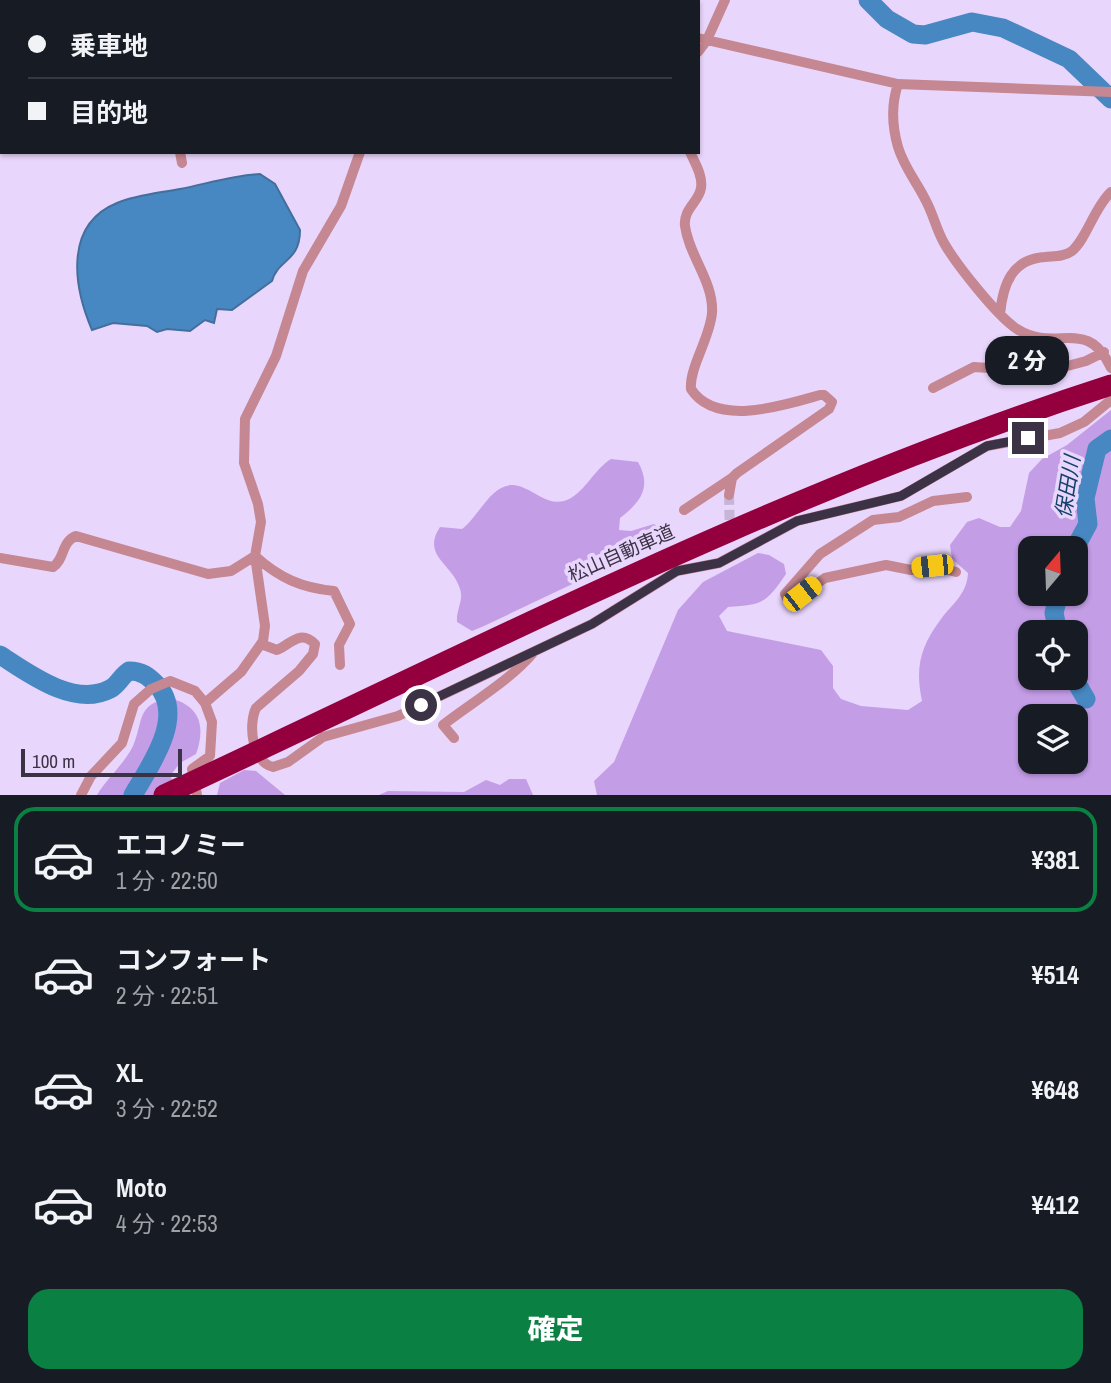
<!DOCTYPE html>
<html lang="ja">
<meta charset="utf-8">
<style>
:root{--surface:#171b24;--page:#20242c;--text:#f1f3f6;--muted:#9ea1a6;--line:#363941;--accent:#0b8043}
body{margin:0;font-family:"Archivo Narrow","Noto Sans JP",sans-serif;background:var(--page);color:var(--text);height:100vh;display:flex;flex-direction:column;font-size:26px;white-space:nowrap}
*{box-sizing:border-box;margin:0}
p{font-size:23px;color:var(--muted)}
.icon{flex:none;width:38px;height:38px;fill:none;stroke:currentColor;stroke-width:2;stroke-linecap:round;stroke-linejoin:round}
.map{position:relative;height:795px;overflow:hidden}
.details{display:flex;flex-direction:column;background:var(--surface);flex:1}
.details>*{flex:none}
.banner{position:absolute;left:0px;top:0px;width:700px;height:154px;box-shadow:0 2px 5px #0004;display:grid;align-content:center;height:154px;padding:0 28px;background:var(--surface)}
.needle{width:46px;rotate:19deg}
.buttons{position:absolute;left:1018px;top:536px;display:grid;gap:14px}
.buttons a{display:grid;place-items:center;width:70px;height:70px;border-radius:14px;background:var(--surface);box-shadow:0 2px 5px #0004;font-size:35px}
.scale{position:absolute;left:21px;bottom:18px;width:161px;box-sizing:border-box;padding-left:7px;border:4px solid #3c3245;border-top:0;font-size:19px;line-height:24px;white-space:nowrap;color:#3c3245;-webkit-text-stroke:5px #e9d6fc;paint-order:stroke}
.end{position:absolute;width:32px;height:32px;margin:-16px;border:9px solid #3c3245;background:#fff;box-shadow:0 0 0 4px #fff}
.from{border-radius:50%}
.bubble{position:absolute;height:49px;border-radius:21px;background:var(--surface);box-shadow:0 2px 5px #0004;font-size:23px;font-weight:800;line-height:49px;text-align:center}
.car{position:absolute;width:21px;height:42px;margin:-21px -10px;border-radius:9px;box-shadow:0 0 5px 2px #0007;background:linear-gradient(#f5c518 24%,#345 0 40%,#f5c518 0 76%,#345 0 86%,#f5c518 0)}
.banner b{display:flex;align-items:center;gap:24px;height:66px;font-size:26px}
.banner b+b{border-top:2px solid var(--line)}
.banner i{width:18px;height:18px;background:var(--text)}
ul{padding:12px 0 0;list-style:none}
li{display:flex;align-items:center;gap:21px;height:105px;margin:0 14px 10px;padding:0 14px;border:4px solid transparent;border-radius:21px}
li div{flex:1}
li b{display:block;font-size:26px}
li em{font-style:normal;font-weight:800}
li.on{border-color:var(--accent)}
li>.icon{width:63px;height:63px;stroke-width:1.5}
.button{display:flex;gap:14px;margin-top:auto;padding:14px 28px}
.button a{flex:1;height:80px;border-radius:21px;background:var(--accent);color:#fff;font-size:28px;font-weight:800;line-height:80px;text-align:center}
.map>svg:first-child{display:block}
.forest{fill:#c49de7;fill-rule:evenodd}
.water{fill:#4788c2;stroke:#446e9c;stroke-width:2}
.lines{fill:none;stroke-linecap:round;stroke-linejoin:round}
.river{stroke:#4788c2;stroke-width:19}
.street-tunnel{stroke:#c6b5d7;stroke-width:10;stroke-dasharray:10 5;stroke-linecap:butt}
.street{stroke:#c58792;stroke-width:10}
.highway{stroke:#94003d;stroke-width:21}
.route{stroke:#3c3245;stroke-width:9}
.labels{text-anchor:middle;stroke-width:7;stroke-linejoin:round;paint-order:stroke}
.street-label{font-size:19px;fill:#3c3245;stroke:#e9d6fc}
.water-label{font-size:21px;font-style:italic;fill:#13426a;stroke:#e9d6fc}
</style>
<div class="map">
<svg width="1111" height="795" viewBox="0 0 1111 795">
<rect width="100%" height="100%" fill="#e9d6fc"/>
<!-- forest -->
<path class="forest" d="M1111,410V795H597L594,781L614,762L678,610L703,582L758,553L769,555L784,564L786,574C766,603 763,605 728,607L719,616L727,631L821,650L833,666V688L841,699L861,706L908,710L922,701C915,668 920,647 941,619C953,603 967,594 968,573L952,559L950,545L967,522L979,518L1000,527H1010L1021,511L1029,473L1042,459L1067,445ZM1031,548H1076V593H1031ZM1031,632H1076V677H1031ZM1031,716H1076V761H1031Z
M611,459L638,462C652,487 641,502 620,518L619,530L631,531L654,524L664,531L659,543L484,626L472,631L457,622C456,610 464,600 460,589C453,564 421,556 440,527L462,529C482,514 494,474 524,488C537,493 548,505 564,501C583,496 594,469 611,459Z
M169,698C200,705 206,726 196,754L180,763L170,776L182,795H97C107,778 125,763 133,746C144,720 136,705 169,698Z
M244,770L256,771L285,795H217L220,783Z
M509,779H526L533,795H379L388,791L464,792L486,780L500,785Z"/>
<!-- water -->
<path class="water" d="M260,174L275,184L300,230C300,262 278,259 272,281L232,310L217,309L214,323L205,320L190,331L167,329L157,332L147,326L113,323L92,330C74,288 63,225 117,203C136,195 159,193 180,189C206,184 234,175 260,174Z"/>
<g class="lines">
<!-- river -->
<path class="river" d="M868,0L887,19L913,34L925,35L972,22L1003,28L1069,59L1111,99
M1075,548L1088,524L1085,498L1097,449L1111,439
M1058,632L1054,613L1059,593
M0,655C28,673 74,708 110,689C118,685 121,676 129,671C142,671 148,676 157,685C186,716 150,766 133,795
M1073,677L1086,699"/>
<!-- street-tunnel -->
<path class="street-tunnel" d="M729,495L730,535"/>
<!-- street -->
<path class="street" d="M124,0V2
M209,0V2
M543,0L551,2
M151,2L156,0
M374,2V0
M698,38L898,84L1111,92
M698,52L707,40L725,0
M898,84C891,105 892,126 898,147C904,167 916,181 925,199C933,213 936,229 944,243C956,264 997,316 1017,329C1056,354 1087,315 1111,368
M180,152L182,163
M690,152C695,163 703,176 701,188C699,202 683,209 685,226C689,256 714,282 712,313C710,338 689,368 691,389C716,428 785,405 820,395H824L832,402L829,409L737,473L732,478L729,495
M1000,314C1003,284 1012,259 1045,257C1054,256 1064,257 1072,251C1087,238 1094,208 1111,192
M933,388L974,367L1045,372L1086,361L1104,352
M684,510L732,478
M255,556C279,578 302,588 334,591L350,624L339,645L340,665
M0,558L53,567C65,559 61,542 76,536L208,574L231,571L255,556
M956,572L932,566L911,570L886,565L825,578L798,597L787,598L785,594L820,554L873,520L899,517L933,501L967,497
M261,644L277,650C291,644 300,629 315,644L313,654L299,671L256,708C248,725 252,762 273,767L288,762L323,737L398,716L592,624L677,571L719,563L797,521L901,496L987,446L1060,433L1084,422L1111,400
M454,738L443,725C470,704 513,678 533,653
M81,795L91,776L122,743L134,704L151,689L170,681L195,691L205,703
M197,795L192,769L210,756L212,722L205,703L241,672L263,641L265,626L255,556L261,522L258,504L244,463L245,419L276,356L303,271L341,206L360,152"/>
<!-- highway -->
<path class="highway" d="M164,795C476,650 782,491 1111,385"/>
</g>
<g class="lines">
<!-- route -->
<path class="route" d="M421,705L592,624L677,571L719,563L797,521L901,496L987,446L1028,438"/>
</g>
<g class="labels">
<!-- street labels -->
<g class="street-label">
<text transform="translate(621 553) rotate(-24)" y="7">松山自動車道</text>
</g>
<!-- water labels -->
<g class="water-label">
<text transform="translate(1068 487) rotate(-81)" y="7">保田川</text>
</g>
</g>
</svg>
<div class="buttons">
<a><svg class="needle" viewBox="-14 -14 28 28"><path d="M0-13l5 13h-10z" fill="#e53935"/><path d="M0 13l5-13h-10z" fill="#9ea1a6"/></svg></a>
<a><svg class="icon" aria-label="locate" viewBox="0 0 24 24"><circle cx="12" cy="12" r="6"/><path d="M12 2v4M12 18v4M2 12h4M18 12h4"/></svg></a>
<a><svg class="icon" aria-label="layers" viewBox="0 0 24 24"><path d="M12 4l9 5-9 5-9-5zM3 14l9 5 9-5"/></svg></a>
</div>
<div class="scale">100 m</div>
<i class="end from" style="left:421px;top:705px"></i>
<i class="end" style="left:1028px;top:438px"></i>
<div class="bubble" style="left:985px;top:336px;width:84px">2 分</div>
<i class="car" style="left:932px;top:566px;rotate:264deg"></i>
<i class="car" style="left:802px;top:594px;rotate:52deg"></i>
<div class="banner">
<b><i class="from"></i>乗車地</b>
<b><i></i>目的地</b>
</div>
</div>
<section class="details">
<ul>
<li class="on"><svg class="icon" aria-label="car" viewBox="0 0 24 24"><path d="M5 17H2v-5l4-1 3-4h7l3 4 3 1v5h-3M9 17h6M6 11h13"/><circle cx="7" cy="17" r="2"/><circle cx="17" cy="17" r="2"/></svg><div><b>エコノミー</b><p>1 分 · 22:50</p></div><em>¥381</em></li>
<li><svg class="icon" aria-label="car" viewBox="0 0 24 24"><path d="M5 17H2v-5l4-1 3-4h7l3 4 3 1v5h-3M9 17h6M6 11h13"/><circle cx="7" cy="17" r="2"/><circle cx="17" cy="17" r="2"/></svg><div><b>コンフォート</b><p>2 分 · 22:51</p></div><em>¥514</em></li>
<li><svg class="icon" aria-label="car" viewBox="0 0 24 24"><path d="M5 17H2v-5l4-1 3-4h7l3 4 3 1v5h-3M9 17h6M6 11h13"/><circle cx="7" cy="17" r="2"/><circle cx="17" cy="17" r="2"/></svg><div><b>XL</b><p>3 分 · 22:52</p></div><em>¥648</em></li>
<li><svg class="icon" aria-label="car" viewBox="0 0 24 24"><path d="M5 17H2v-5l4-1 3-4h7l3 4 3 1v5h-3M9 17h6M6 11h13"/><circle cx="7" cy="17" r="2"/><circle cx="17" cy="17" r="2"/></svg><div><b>Moto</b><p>4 分 · 22:53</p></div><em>¥412</em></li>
</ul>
<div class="button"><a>確定</a></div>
</section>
